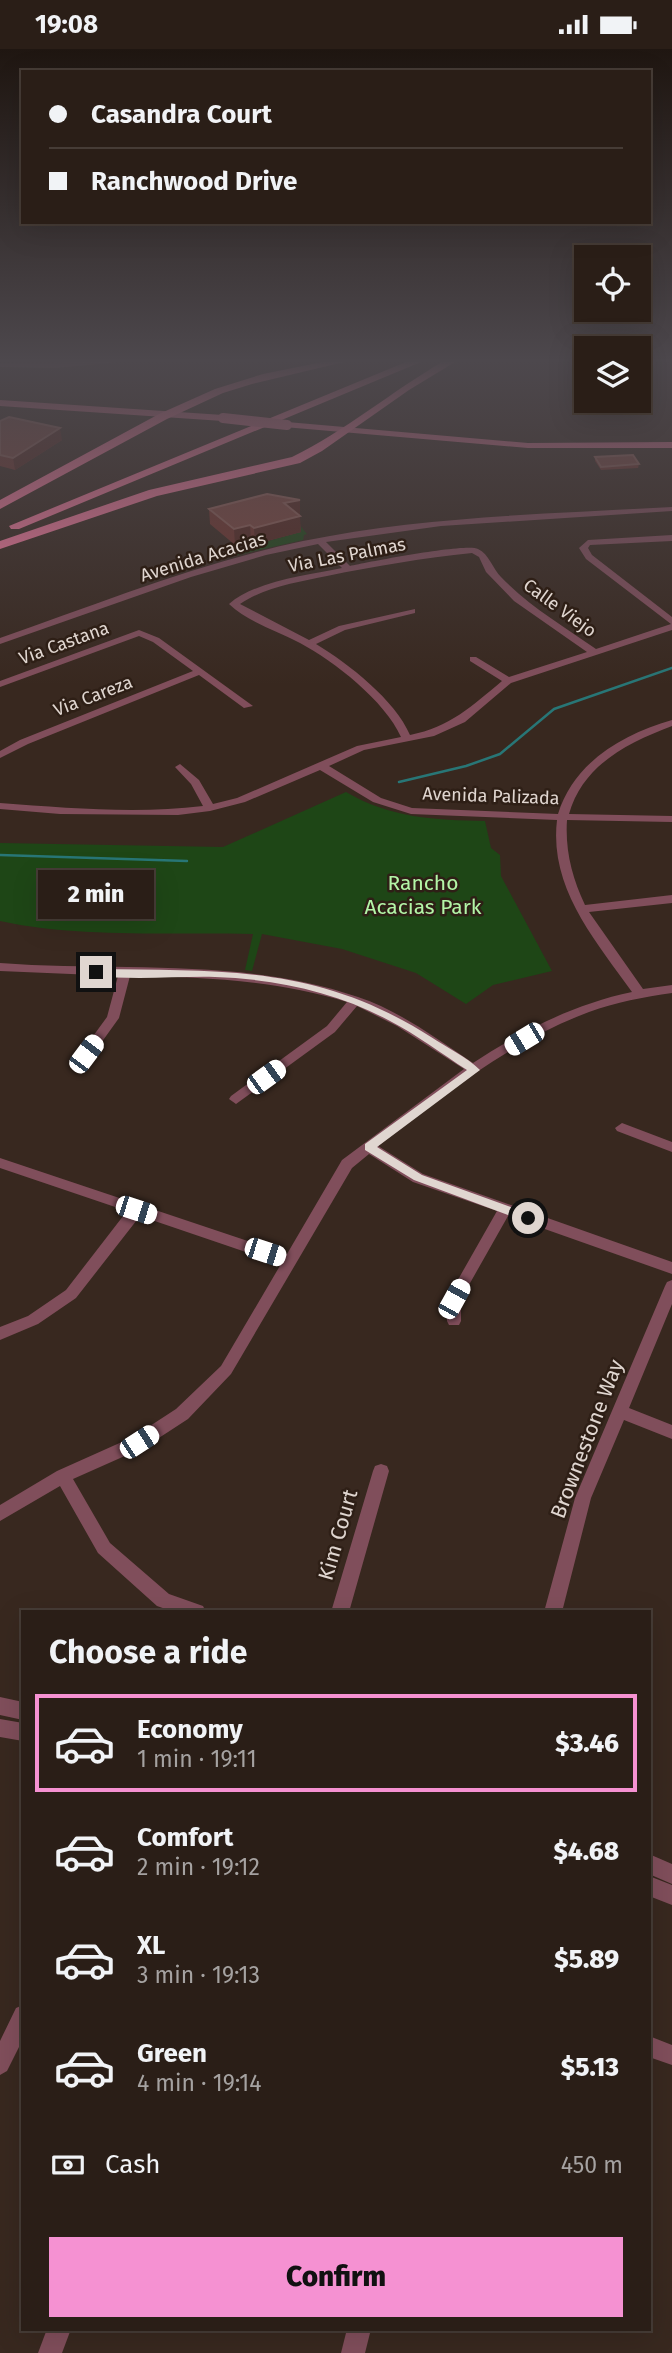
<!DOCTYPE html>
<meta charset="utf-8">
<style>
:root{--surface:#2a1e17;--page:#362b24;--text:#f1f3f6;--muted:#a5a2a1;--line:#463c36;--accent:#f591d2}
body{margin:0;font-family:"Fira Sans",sans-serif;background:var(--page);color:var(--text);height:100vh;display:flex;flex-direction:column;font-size:26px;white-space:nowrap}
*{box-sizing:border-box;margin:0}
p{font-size:23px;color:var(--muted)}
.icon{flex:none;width:38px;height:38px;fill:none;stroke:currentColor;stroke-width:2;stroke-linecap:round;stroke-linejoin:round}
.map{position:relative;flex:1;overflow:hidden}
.details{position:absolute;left:21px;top:1561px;width:630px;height:721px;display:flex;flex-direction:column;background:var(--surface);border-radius:0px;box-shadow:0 7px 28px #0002,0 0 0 2px var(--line)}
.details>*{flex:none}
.top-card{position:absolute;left:21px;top:21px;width:630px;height:154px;border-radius:0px;box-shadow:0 7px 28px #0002,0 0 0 2px var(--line);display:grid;align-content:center;height:154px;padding:0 28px;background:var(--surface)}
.controls{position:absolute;left:574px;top:196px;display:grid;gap:14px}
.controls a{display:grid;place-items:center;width:77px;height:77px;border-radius:0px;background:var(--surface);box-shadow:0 7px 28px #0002,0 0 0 2px var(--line);font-size:35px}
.end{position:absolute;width:32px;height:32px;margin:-16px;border:9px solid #e0d6d0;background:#111;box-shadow:0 0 0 4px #111}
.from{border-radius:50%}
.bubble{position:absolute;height:49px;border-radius:0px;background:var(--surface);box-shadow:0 7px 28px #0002,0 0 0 2px var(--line);font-size:23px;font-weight:800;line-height:49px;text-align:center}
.car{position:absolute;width:21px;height:42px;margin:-21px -10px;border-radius:9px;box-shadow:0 0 5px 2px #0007;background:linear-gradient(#fff 24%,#345 0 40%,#fff 0 76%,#345 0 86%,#fff 0)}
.top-card b{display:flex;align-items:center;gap:24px;height:66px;font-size:26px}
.top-card b+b{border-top:2px solid var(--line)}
.top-card i{width:18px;height:18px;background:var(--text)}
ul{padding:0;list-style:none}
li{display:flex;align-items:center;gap:21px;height:98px;margin:0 14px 10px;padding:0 14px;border:4px solid transparent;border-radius:0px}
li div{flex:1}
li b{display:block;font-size:26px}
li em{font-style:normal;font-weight:800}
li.active{border-color:var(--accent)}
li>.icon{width:63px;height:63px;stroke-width:1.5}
h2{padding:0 28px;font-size:32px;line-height:84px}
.pay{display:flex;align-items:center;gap:18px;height:77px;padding:0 28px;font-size:26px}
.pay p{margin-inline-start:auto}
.cta{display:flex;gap:14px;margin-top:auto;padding:14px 28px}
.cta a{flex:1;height:80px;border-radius:0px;background:var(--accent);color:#111;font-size:28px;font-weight:800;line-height:80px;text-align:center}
.status{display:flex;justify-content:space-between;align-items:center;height:49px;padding:0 35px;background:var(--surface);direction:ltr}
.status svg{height:19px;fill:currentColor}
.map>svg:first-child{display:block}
.green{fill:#1e4616}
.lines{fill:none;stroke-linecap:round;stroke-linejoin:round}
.stream{stroke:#287676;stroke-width:2.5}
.minor{fill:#804e5b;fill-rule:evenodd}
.major{fill:#d16c88;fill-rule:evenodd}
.highway{fill:#f1779a;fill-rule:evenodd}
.major-bridge{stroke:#d16c88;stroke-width:10}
.wall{fill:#6f332c}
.shaded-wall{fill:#542720}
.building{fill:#7b453e;stroke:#8b5c55;stroke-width:2}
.route{fill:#e0d6d0}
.labels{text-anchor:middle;stroke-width:5;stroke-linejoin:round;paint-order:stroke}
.far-street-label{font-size:18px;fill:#e0d6d0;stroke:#2e1f16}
.park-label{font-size:21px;fill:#b3f5a7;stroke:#2e1f16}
.street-label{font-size:21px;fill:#e0d6d0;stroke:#2e1f16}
</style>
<div class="status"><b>19:08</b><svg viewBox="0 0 49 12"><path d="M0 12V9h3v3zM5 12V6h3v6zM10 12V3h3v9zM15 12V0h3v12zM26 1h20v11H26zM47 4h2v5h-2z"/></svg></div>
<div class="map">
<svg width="672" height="2304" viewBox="0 0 672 2304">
<rect width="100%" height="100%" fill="#38281f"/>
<!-- green -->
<path class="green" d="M289,463L307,485L304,486L303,491L225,509L216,507L300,483Z
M346,743C390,769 435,771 485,772L491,799L500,806L501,827L552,922L493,936L466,955L416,924L342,900L262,885L252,922L245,921L253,885C174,883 76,889 0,872V794L223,798Z"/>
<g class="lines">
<!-- stream -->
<path class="stream" d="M399,733L466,717L500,705L554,660L672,619
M0,806L187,812"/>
<!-- minor -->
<path class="minor" d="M79,313H119L56,319L0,318V314Z
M672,458V462L441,477L326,493L350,517C369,513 466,494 478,500C489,505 493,520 501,528C529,557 563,577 596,600L671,575L586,510L579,499L588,491L672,486V492L590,496L588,499L592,506L672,568V581L511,634L465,673L434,687L364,701L329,717L381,749L412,759L558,765C574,713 623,685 672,671V677C627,694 583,716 569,765L672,767V773L567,771C565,801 572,829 585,856L672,846V854L589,863L643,940L672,936V944C644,948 616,953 589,963C511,992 443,1046 378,1097L423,1125L672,1213V1225L508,1167L461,1250V1272L459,1276H449L447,1272V1250L497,1162L413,1133L369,1105L352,1119L231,1325L188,1370L145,1398L73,1430L110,1494L169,1545L203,1557L206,1563H174L157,1557L98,1504L60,1437L0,1472V1456L57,1422L133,1388L176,1360L221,1317L281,1215L140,1167L76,1249L38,1275L0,1291V1278L28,1267L66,1241L127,1162L0,1119V1109L287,1205L342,1111L464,1020L397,977L357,957L335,983L236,1055L229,1050L231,1047L327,977L347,953C275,931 204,928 130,927L119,969L91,1008L86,1009L80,1005L107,968L118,927L0,922V914C119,923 243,908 358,948C400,962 437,990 473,1014C522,982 574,955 632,943C595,891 549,839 557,771L411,765L373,753L320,721L245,753L210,762L178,766L60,765L0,760V754C67,759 137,765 203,757L191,735L175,718L180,715L199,731L213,755L237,749L357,697L401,688C385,652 334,612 300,594C277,582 248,573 229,555C255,532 308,526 342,519L318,495L266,506L191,528L0,595V589C100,554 199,514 303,492C424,467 549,465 672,458ZM472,504L479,508L486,523L514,552L587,603L509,628L476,608H470V612L502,632C472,657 450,678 410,686C395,651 349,615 316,595L345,581L415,564V560L339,577L309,591L240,555C265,538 298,533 327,527C375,517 424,509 472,504Z
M139,581L159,589L253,657L244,659L199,626L28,695L0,709V702L20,691L193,622L153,593L139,587L0,638V632Z
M622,1074L672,1093V1103L617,1082L615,1079Z
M672,1231V1255L629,1359L672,1376V1390L624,1371L591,1449L562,1563H544L575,1449L665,1237L667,1233Z
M381,1415L387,1417L389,1422L349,1563H331L373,1422L375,1417Z
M0,1648L23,1653V1671L0,1666Z
M0,1670L23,1674V1692L0,1688Z
M649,1805L672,1815V1835L649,1825Z
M649,1827L672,1836V1856L649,1847Z
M23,1956V1990L7,2022L0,2026V1992L16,1959Z
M649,1987L672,1996V2016L649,2008Z
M47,2280H71L62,2304H38Z
M347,2280H371L365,2304H341Z"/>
<!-- major -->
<path class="major" d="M0,351L223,366L228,369L223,372L0,357Z
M287,373L528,394L672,393V399H528L284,378V374Z"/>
<!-- highway -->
<path class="highway" d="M322,313H344L252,335L223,344L167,370L0,460V451L159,365L215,340L263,325Z
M406,313H421L19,480H11L9,477Z
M442,313H455L409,341L322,402L300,414L157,447L0,500V492L149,441L292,408C345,382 391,343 442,313Z"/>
<!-- major-bridge -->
<path class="major-bridge" d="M223,369L287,376"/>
</g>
<!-- wall -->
<path class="wall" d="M0,372L62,391L15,421L0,417Z
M595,408L639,415L638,419L601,421L595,412Z
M209,460L300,466H299L301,483L255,495L251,492L235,496L210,475Z"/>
<!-- shaded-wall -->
<path class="shaded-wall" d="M60,379L62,391L15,421L13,409Z
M300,451V466L284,470V454Z
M300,467L301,483L255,495L254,479Z
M250,476L251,492L235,496L234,480Z"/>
<!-- building -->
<path class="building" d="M9,368L60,379L13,409L0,406V372Z
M633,406L639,415L601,418L595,408Z
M267,445L300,451L284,454L300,467L254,479L250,476L234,480L209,460Z"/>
<!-- sky -->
<linearGradient id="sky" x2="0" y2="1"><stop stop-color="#1f1611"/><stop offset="0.49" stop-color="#4d484d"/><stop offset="1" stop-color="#4d484d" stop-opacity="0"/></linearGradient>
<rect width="672" height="636" fill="url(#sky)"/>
<!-- route -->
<path class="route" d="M96,920C224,922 318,916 431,988C446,998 467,1008 480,1021L377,1098L422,1126L533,1166V1172H524L414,1131L365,1101V1095L467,1021C442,1005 417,986 390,972C337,943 275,930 215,928C176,927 130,932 92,926L91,923Z"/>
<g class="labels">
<!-- far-street labels -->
<g class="far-street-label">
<text transform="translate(347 506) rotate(-11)" y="6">Via Las Palmas</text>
<text transform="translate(203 508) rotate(-17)" y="6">Avenida Acacias</text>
<text transform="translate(560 559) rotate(36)" y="6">Calle Viejo</text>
<text transform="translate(64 594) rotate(-20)" y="6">Via Castana</text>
<text transform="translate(93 647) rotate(-21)" y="6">Via Careza</text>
<text transform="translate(491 747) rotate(2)" y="6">Avenida Palizada</text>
</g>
<!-- park labels -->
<g class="park-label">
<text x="423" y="841">Rancho<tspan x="423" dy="24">Acacias Park</tspan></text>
</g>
<!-- street labels -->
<g class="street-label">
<text transform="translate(587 1390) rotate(-69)" y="7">Brownestone Way</text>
<text transform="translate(338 1486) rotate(-74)" y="7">Kim Court</text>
</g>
</g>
</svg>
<div class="controls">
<a><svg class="icon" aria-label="locate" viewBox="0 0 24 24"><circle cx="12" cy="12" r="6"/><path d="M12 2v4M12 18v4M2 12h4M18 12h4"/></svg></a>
<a><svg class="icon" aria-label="layers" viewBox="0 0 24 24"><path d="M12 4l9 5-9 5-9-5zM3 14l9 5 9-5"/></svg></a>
</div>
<i class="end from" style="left:528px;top:1169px"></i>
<i class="end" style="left:96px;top:923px"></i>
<div class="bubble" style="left:38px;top:821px;width:116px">2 min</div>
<i class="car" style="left:524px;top:990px;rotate:239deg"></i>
<i class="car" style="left:86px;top:1005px;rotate:37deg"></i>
<i class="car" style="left:266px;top:1028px;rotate:54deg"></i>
<i class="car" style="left:136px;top:1161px;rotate:108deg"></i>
<i class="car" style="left:265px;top:1203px;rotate:108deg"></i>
<i class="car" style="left:454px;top:1250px;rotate:29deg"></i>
<i class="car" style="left:139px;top:1393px;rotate:57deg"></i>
<div class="top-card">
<b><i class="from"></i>Casandra Court</b>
<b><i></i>Ranchwood Drive</b>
</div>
<section class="details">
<h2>Choose a ride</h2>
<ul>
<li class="active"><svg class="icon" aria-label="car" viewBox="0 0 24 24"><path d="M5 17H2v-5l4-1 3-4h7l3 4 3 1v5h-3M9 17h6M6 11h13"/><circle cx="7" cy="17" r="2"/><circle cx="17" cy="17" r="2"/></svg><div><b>Economy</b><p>1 min · 19:11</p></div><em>$3.46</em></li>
<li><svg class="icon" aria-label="car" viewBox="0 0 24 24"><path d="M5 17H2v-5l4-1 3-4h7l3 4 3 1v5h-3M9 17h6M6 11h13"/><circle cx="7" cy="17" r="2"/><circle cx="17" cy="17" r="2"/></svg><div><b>Comfort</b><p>2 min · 19:12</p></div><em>$4.68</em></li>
<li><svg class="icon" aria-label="car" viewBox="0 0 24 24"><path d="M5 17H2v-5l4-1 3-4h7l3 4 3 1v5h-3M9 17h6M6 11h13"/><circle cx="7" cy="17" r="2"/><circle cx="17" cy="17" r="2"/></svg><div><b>XL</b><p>3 min · 19:13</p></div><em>$5.89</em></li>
<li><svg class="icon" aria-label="car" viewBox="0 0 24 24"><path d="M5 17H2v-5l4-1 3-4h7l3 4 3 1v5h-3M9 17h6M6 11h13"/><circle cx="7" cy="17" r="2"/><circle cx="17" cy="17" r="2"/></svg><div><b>Green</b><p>4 min · 19:14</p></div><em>$5.13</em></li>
</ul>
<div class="pay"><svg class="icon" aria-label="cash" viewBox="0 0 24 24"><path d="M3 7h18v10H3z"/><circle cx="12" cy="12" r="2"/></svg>Cash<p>450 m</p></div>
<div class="cta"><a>Confirm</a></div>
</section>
</div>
